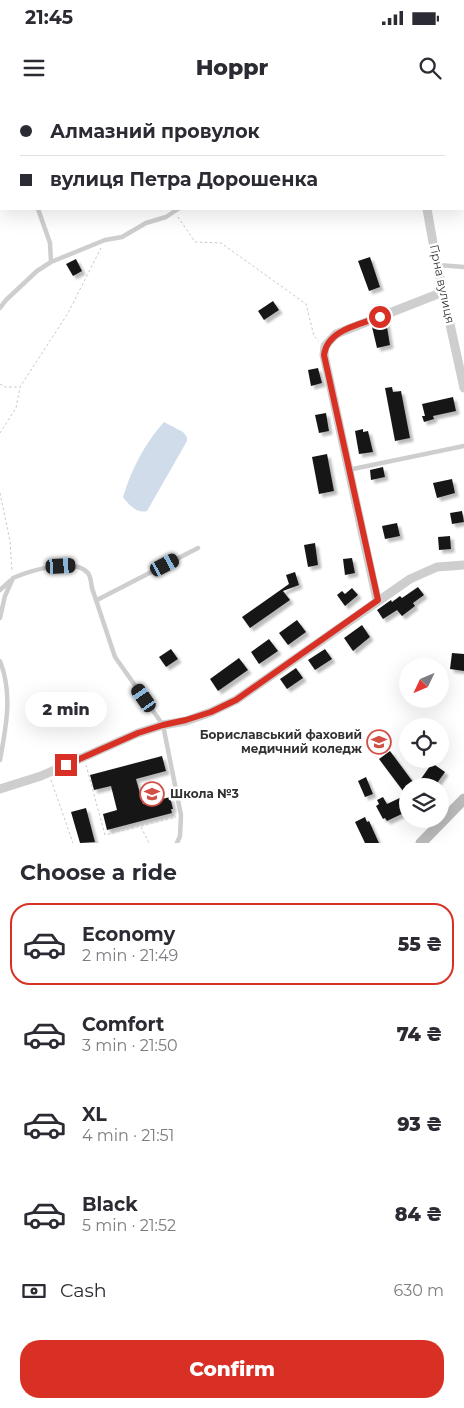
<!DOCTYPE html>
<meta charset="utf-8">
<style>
:root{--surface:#fff;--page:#f7f7f7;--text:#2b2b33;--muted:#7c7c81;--line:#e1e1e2;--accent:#d93025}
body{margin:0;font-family:Montserrat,sans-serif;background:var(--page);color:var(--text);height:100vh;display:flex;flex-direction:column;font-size:19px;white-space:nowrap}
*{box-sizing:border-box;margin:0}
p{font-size:16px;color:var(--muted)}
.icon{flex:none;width:28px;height:28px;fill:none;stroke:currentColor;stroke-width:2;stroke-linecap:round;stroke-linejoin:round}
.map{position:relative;height:743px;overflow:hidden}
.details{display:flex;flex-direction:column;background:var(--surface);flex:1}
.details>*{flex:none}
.top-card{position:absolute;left:0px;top:0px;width:465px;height:110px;box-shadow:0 5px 20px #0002;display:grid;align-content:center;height:110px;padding:0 20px;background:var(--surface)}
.needle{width:32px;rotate:226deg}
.controls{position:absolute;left:399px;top:558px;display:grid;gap:10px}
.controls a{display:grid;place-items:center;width:50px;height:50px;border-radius:50%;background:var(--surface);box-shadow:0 5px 20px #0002;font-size:25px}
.end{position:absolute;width:22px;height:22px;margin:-11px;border:6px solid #d93025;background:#fff;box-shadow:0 0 0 2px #fff}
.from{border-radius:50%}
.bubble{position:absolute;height:35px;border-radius:18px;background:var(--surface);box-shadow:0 5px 20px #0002;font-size:16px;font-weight:800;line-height:35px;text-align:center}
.car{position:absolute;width:15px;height:30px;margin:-15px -8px;border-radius:6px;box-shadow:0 0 4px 1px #0007;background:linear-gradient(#222 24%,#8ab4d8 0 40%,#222 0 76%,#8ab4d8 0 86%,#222 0)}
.top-card b{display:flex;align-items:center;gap:18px;height:48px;font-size:19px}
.top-card b+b{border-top:1px solid var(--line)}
.top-card i{width:12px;height:12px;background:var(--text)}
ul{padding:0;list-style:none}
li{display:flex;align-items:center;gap:15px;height:82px;margin:0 10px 8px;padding:0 10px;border:2px solid transparent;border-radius:20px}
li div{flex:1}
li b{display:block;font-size:19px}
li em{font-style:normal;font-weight:800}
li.current{border-color:var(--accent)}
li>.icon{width:45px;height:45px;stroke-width:1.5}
h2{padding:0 20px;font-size:22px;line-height:60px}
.pay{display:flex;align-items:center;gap:12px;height:55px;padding:0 20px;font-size:19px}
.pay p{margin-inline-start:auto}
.button{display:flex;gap:10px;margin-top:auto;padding:10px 20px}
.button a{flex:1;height:58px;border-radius:20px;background:var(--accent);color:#fff;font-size:20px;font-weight:800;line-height:58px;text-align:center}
.status{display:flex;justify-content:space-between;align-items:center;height:35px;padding:0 25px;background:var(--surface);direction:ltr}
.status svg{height:14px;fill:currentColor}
header{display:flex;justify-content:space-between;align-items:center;height:65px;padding:0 20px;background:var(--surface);font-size:22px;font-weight:800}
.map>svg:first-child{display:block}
.water{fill:#d0dcea}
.building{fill:#181818;filter:url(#shadow)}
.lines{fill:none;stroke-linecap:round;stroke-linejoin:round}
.path{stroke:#c8c8c8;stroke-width:1;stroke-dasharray:2.5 2.5;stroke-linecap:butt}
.lane{stroke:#cecece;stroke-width:4.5}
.street{stroke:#cecece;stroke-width:9}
.secondary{stroke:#bbb;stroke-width:11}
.route{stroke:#d93025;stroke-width:6}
.labels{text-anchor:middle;stroke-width:5;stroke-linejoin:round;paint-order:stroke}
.street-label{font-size:12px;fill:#313131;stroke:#fff}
.poi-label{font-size:12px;font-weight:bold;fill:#313131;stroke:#fff;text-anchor:end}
</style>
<div class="status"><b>21:45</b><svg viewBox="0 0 49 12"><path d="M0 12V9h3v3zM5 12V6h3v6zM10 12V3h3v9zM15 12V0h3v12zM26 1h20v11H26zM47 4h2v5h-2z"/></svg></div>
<header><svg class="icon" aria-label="menu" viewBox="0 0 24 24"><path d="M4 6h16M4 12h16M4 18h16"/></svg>Hoppr<svg class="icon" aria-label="search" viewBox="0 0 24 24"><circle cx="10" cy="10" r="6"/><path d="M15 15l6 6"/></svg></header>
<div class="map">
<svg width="464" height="743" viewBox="0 0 464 743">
<defs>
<filter id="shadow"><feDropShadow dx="3.5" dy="3.5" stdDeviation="1" flood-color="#0004"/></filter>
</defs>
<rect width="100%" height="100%" fill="#fff"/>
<!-- water -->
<path class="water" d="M164,322L183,332L187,337V341L147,411C137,414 129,405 123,397C131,370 145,343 164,322Z"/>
<!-- building -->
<path class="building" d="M370,157L380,187L369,191L358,161Z
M76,159L82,171L73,176L66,164Z
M273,201L279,210L264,220L258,211Z
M386,221L390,245L377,248L372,227Z
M318,268L322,283L311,286L308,270Z
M392,287L393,292L401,291L410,338L395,341L385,288Z
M453,297L456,311L433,316L434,319L424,322L422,316H425L422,304Z
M326,313L329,331L319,333L315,315Z
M363,329V332L368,331L373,352L359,354L355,331Z
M327,354L334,391L319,394L312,357Z
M383,367L385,377L371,380L370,370Z
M452,379L455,393L437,398L433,383Z
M462,411L464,422L452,424L450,413Z
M397,423L400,436L385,439L382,426Z
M450,436L451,449L439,450L438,437Z
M315,443L318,465L308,467L304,445Z
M352,458L355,473L345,475L343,459Z
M295,472L299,485L283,491L290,500L250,528L242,517L289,484L286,475Z
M418,487L424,495L413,503L415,506L402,516L397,510L383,519L377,510L391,500L392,502L400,496L402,498Z
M352,488L358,495L345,506L337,495L342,491L345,494Z
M297,520L306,532L288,545L279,533Z
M362,525L370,537L353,551L344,538Z
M269,539L278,551L259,564L251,552Z
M171,549L178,559L166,567L159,557Z
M325,549L332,559L315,570L308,560Z
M452,553L464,554V571L450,569Z
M239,558L248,570L218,591L210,579Z
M296,568L303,578L287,589L280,579Z
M390,651L416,686L432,663L445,672L435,686H408V711L387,721L385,718L383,719L376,706L379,704L377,700L383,697L387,704L406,695L379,659Z
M162,656L166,671L136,679L143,704L170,697L173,709H171L172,713L107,730L103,714L117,710L111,686L94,690L90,675Z
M366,677L373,694L365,697L358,681Z
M86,708L95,742L80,743L71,712Z
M365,717L367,722L369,721L379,743H365L355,722Z"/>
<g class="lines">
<!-- path -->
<path class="path" d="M178,117L195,142L221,143L306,204L314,236L319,241
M0,284L5,287H19
M0,333L16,308L20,287L68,213L101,148
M0,393L10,441L12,472
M86,665L105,735L176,717
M51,680L73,743
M141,727L149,743"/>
<!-- lane -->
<path class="lane" d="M221,1L223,0
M38,109L50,143L51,162
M438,165L464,167
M0,208L6,200L37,171L51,162L105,140L122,137L146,123L166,117L178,109
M348,370L464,346
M0,490L10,481
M97,500L198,448
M0,518L5,496L13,478C29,471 74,457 88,473C91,477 91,483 92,488L115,557L163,625L181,715L180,736L177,743
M0,561C13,594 6,627 0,660"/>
<!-- street -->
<path class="street" d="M403,0V1
M427,109L437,165L464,288
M377,500L324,255L325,246L336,234L443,192
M0,689L41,676L138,633L163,625L186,621L211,612L236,600L410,479L437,467L464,465"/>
<!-- secondary -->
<path class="secondary" d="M421,743L464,699"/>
</g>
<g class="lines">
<!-- route -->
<path class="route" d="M66,665L138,633L163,625L186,620L211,612L236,600L378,500L324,255C327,230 359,225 380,217"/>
</g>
<!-- icons -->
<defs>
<g id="university-ring" transform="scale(1.25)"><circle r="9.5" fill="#fff" stroke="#d35048" stroke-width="1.5"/><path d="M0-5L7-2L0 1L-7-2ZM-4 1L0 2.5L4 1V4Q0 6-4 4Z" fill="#d35048"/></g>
<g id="school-ring" transform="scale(1.25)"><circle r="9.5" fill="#fff" stroke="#d35048" stroke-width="1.5"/><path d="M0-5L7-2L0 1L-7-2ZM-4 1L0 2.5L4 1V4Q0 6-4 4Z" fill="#d35048"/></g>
</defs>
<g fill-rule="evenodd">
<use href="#university-ring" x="379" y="642"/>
<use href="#school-ring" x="152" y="694"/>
</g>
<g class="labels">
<!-- street labels -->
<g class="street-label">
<text transform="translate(442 184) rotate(78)" y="4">Гірна вулиця</text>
</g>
<!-- poi labels -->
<g class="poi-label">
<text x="362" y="639">Бориславський фаховий<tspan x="362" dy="14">медичний коледж</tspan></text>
<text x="170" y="698" text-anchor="start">Школа №3</text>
</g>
</g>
</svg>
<div class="controls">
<a><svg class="needle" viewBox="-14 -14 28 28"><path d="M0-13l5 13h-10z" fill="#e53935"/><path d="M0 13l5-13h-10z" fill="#7c7c81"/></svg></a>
<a><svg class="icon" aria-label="locate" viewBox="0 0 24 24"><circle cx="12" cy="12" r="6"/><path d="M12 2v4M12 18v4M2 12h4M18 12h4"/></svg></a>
<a><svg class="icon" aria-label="layers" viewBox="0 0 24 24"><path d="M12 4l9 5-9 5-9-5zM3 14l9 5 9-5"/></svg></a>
</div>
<i class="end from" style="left:380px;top:217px"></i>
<i class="end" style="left:66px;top:665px"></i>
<div class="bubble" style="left:25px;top:592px;width:82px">2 min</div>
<i class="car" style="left:165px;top:465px;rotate:62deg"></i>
<i class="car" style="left:61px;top:466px;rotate:87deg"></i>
<i class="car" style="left:144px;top:598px;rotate:325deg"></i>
<div class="top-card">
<b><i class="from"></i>Алмазний провулок</b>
<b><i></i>вулиця Петра Дорошенка</b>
</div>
</div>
<section class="details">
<h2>Choose a ride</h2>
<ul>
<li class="current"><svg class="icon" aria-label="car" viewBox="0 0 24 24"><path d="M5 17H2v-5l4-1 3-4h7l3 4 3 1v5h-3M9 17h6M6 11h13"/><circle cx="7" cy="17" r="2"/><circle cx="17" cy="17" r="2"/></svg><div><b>Economy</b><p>2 min · 21:49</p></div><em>55 ₴</em></li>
<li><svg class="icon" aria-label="car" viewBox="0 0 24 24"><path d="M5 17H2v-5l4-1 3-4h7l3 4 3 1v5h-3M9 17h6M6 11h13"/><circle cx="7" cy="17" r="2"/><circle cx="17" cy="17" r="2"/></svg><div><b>Comfort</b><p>3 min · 21:50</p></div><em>74 ₴</em></li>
<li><svg class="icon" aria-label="car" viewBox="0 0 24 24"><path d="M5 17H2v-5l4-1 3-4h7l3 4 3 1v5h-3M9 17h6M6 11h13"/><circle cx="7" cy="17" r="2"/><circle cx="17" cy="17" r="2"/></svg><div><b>XL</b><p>4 min · 21:51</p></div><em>93 ₴</em></li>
<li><svg class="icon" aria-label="car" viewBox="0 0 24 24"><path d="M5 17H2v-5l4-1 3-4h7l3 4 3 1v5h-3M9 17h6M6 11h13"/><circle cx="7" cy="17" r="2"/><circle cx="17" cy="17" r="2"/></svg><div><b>Black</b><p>5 min · 21:52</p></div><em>84 ₴</em></li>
</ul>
<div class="pay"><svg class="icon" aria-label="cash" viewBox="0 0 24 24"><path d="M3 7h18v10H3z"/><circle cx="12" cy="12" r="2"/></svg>Cash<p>630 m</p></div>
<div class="button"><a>Confirm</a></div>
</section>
